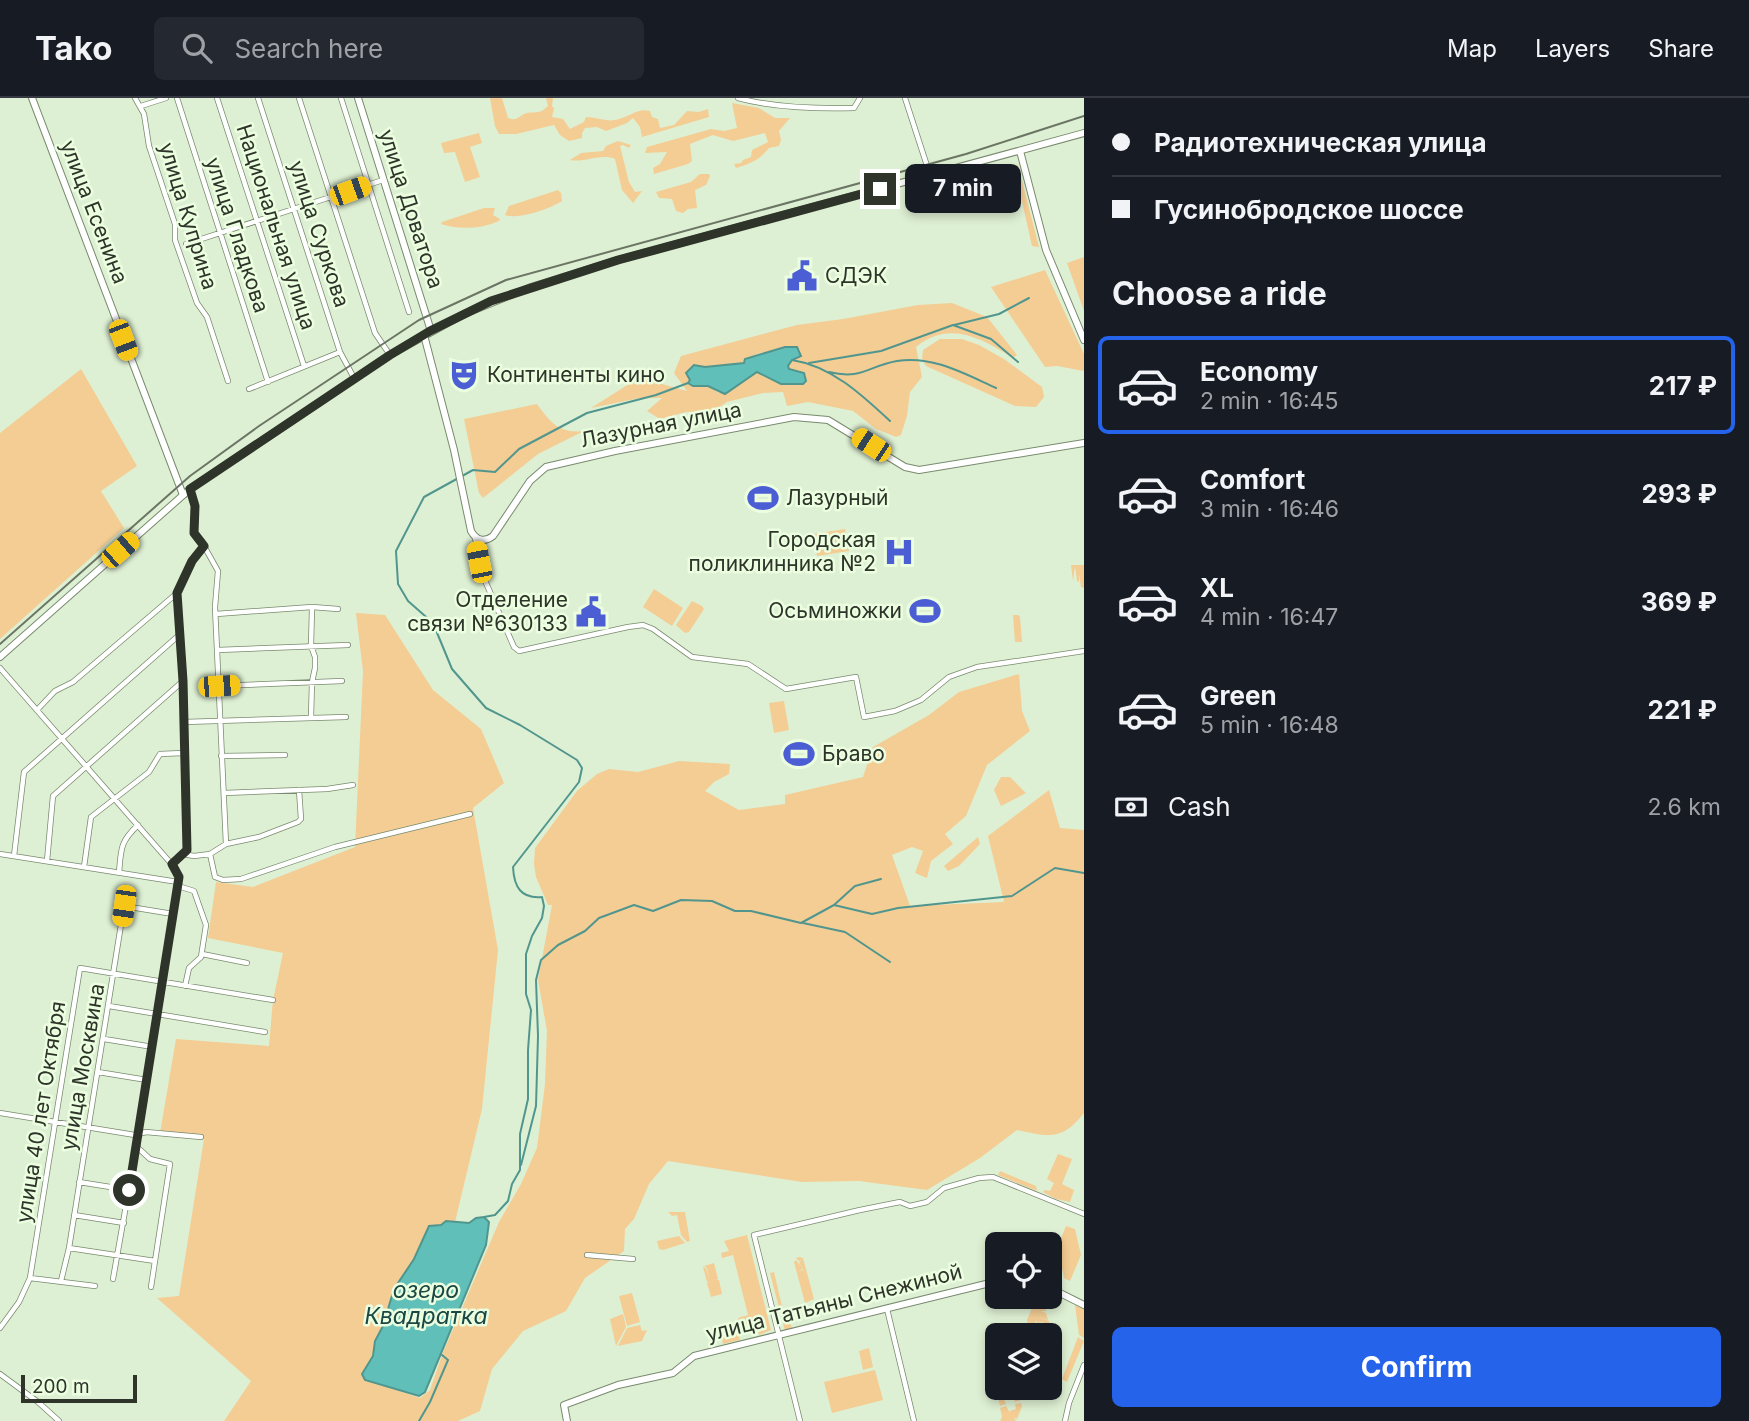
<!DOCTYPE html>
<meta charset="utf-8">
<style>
:root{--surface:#171b24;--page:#242831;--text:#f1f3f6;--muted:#9ea1a6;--line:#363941;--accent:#2563eb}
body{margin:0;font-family:Inter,sans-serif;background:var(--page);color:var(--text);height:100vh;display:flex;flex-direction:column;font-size:26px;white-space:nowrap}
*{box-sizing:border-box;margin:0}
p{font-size:23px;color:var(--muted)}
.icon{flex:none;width:38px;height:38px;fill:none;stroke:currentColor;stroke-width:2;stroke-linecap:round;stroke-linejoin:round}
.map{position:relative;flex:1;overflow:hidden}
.details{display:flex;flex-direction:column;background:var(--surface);width:665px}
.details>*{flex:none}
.guide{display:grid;align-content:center;height:154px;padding:0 28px;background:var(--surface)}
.tools{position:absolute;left:985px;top:1134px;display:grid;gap:14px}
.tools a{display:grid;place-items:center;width:77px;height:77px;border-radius:10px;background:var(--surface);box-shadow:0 4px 10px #0003;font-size:35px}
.scale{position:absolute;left:21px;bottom:18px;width:116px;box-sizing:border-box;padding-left:7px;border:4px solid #2e3429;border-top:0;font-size:19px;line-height:24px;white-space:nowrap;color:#2e3429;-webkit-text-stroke:5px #ebfee0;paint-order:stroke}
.end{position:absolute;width:32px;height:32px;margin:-16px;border:9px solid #2e3429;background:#fff;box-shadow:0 0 0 4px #fff}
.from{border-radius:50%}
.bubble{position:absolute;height:49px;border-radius:10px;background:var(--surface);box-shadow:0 4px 10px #0003;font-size:23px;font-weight:700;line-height:49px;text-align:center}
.car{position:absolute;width:21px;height:42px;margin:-21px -10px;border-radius:9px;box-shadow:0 0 5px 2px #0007;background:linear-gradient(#f5c518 24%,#345 0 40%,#f5c518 0 76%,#345 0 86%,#f5c518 0)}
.guide b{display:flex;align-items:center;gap:24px;height:66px;font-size:26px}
.guide b+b{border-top:2px solid var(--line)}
.guide i{width:18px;height:18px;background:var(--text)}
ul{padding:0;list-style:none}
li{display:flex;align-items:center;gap:21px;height:98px;margin:0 14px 10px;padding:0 14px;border:4px solid transparent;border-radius:10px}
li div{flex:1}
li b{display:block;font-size:26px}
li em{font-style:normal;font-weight:700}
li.on{border-color:var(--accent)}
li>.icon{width:63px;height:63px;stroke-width:1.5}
h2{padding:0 28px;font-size:32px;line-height:84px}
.pay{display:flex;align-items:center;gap:18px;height:77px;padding:0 28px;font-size:26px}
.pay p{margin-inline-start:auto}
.action{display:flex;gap:14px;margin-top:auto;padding:14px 28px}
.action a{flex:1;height:80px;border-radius:10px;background:var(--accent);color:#fff;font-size:28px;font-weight:700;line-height:80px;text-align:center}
header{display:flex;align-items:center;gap:42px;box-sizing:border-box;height:98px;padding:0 35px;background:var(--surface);border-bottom:2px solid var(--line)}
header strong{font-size:33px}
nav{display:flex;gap:38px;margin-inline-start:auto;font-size:24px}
.search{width:490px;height:63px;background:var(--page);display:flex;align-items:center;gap:18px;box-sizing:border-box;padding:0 24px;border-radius:10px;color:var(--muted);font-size:26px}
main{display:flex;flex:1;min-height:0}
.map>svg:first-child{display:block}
.green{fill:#f3cd94;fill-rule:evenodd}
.water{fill:#60c0b9;stroke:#51968e;stroke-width:2}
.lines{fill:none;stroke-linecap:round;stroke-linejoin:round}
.stream{stroke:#51968e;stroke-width:2}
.street-casing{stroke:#798a6f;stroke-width:6}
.secondary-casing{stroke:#798a6f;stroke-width:8}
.primary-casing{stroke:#798a6f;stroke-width:8}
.street{stroke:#fff;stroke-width:4.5}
.secondary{stroke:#fff;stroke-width:6}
.primary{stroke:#fff;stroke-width:6}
.tram{stroke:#6b7564;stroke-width:2}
.route{stroke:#2e3429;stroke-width:9}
.labels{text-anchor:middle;stroke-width:5;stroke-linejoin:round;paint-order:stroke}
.street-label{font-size:21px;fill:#2e3429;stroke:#ebfee0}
.poi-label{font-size:21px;fill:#2e3429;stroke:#ebfee0;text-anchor:start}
.water-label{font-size:23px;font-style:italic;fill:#1b4744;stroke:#ebfee0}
</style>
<header>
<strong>Tako</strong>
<div class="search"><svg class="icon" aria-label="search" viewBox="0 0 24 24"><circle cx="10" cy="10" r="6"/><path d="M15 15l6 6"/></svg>Search here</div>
<nav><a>Map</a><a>Layers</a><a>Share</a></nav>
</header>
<main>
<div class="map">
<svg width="1084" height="1323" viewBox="0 0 1084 1323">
<rect width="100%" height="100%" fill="#def0d3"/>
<!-- green -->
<path class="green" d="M490,0H502L508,20C519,24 518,17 527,15C531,14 537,15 542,13L548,8L546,0H553L552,8L554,10L552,19L563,21L570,31L584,24L586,19C598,19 607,25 619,21C631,18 638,10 650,13L652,19L658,21L660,30L674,27L687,13L699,14L708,11L709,19L642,39L640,29L633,20L627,25L606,33L597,29L585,30L582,35V40L569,43L560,37L554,27L516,36H499L495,28Z
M732,5L759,10L775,20H790L779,33L781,42L779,48L769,50C760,62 749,66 736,70L734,66L741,65L743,62L751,59L752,52L768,44L765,35L733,43L713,37L690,46L692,63L688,66L654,76L653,70L660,66L667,54L645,55L647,49L711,31L724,33L737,30Z
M479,35L482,45L470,49L480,79L465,84L455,54L444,55L441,45Z
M618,43L631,47L629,50L623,47L620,48L629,84L635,94L642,93L633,105L622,92L615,61C601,55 585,65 570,62L581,55L603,53L606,48Z
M1016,67H1018L1039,149L1032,148L1015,72Z
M700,76H709L710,78L706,87L695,92L697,110L688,111L683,115L676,113L672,101L659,100L656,94L691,84Z
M558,92L561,95L562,103C550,111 517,122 505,117L509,108Z
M484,110H495L493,117L500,121L499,123C481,131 460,132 441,126L442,124Z
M1084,159V213L1067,165Z
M1045,172L1084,256V273L1057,268L1045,269L991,189Z
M952,205L987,219L1017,257L1013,260C981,240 949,222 916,249L922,279L910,294L907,318L901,337L896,339L876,331L853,313L808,304L787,308L783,294L763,295L727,304L714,313L686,314L660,321L647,313L662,300H640L591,310L629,286L630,277L687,293L674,275L681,258L797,227L843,221L918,207ZM785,249L789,271L806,278V282L803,286C785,289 770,280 755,274L744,284L719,295L708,288H693L688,285L698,268H719L744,264L757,256Z
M940,241H962L979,247L1004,261L1042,289L1044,299L1036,309L1015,308L926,268L922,261L923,252Z
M81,271L137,368L101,393L124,430L0,541V335Z
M537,306C550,324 559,336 584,333L538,356L483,400L479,395L464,321Z
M845,431L849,453L817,458L813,436Z
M1071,467H1084V490L1081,489L1079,476V484L1077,483L1075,468L1073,483Z
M654,491L683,510L672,528L643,509Z
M692,503L702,508L704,511L689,534L685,535L676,527Z
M356,515L385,517L433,592L481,631L504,685L473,710L498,852L482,1011L455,1124L446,1123L441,1127L429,1128L414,1161L394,1191L383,1228L375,1243L373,1258L362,1276L388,1289L420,1300L430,1292L442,1257L499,1124L521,1086L537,1050L545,986L547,933L538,882L552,807H548L536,779L534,766L535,750L577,693L597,676L609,671L638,674L679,663L730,666L729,676L714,684L705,693L739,712L785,706V697L863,679L873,649L929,617L959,594L1019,576L1022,613L1030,633L987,667L966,718L945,736L953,746L931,763L927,780L915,775L923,753L912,749L892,757L910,808L1004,804L988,738L1049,692L1060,730L1084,732V1015C1062,1043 1049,1039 1017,1032L980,1060L927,1092L859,1083L802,1084L668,1063L649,1086L634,1121L625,1131L624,1153L585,1180L566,1213L523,1233L492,1271L480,1313L458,1323H224L251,1283L157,1200L179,1198L204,1041L160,1035L176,941L269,948L273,902L283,855L208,840L216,784L253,789L355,749L363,573Z
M1013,517H1018L1020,519L1022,544H1015Z
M784,603L789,632L774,635L769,605Z
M1001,679H1010L1026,695L1001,708L994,692Z
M978,739L980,746L959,768L948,773L944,768Z
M1058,1056L1072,1061L1062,1086L1074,1092L1070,1104L1056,1101L1043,1094L1045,1092L1050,1093L1054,1085L1047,1081Z
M1000,1073L1036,1088L1037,1093L998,1077Z
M668,1114H685L690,1143L687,1144L681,1137L677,1117L672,1118Z
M1066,1128L1075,1131L1081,1157L1070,1183L1064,1180L1058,1148Z
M747,1137L771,1232L759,1237L755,1224L740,1228L738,1220L748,1217L733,1157L722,1160L721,1155L729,1153L724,1143Z
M679,1138L685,1145L663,1152L659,1151L657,1143Z
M799,1159L803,1160L814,1201L805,1205L794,1164L796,1162L803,1171L798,1173L803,1172L807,1181L799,1164L802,1162L799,1163L796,1160Z
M714,1165L718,1181L716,1182H719L722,1196L711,1199L707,1185L710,1183L707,1184L703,1169L706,1170L709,1181L707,1170L704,1168Z
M774,1174L785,1221H788L793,1232L785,1233L770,1175Z
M632,1195L640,1224L627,1228L619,1198Z
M1034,1205L1045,1210L1046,1213H1041L1046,1215L1048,1222L1038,1219L1049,1223V1226L1044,1227L1043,1224L1037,1225L1036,1222L1034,1230L1029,1231L1027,1222Z
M1075,1207L1084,1211V1240L1079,1237Z
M623,1216L626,1229L616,1248L610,1221Z
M640,1227L642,1233L647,1232L642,1243L618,1248L627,1230Z
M736,1227L740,1242L723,1246L720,1231Z
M1078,1239L1084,1243L1067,1284L1062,1281Z
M869,1250L873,1269L863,1272L859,1253Z
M875,1272L883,1302L832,1315L824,1284Z
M1002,1290H1018L1020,1296L1011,1294L1020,1297L1021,1302L1015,1304L1013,1299L1008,1296V1300L1004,1301L1006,1306L1000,1308L998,1300Z
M1021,1305L1022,1308L1017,1321L1014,1320L1016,1323H1000L1002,1319L1000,1310L1006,1308L1010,1315V1313L1016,1311L1015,1306Z"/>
<!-- water -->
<path class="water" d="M785,249H797L801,258L792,262L788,268L789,271L804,275L806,283L803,286H781L757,274L725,296L708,288H693L688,285L690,282L686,275L694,267L705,269L744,265L745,261Z
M484,1119L489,1124L486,1147L425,1294L419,1298L365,1282L362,1276L373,1258L375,1243L383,1228L394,1191L414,1161L429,1128L441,1127L446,1123L469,1125L476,1120Z"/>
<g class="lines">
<!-- stream -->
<path class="stream" d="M954,227L999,216L1029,200
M792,262C831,268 861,296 890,323
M809,265L881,253L953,227L991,241L1018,264
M829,274C862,282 868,268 897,263C932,257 965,276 996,290
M834,807L872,816L898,810L1012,798L1055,770L1084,775
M803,825L845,834L890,864
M521,1067L536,1008L538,938L536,882L541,862L558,847L585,833L599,820L634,807L653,813L681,802L712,803L735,813H751L801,825L834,807L855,788L881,781
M484,1119L495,1117L508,1103L512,1086L520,1072V1036L528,1001V952L531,912L526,896V856L532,838L542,820L544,808L542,799C521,801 514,789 513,769L579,684L582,670L577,662L520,627L486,610L452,571L433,525L408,503L398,486L396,453L424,399L473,372L495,374L519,351L587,315L656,297L688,285
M419,1323L430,1304L448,1262L442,1257"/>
<!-- street casing -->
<g class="street-casing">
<path id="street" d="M135,0L144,16L149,48L175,126V142L197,205L207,219L228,283
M177,0L268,284
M217,0L304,268
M258,0L340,254L354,280
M299,0L375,235L390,257
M341,0L409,214
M738,0C775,10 816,11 854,10L860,0
M905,0L930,77
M141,8L166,0
M186,146L383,82
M249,291L340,254
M475,440L483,478L514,549L519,553L628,529L643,527L653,531L692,559L748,566L786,591L856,579L864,619L895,613L921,602L949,579L977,569L1084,553
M204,448L218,473L215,509L226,746
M216,516L312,509L338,511
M218,552L348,547
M0,570L175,770L179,779L142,1017L113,1181
M219,588L342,583
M38,611L55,593L73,584L176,496
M311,619L312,584L315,570V559L311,548L312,510
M184,624L346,619
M221,658L285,657
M224,695L327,691L353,687
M0,756L178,784
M183,756L194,758L210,756L226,746L259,739L298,724L301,721L299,692
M210,756L215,779L223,782L241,781L335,749L470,716
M14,758L24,674L178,538
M47,763L53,698L183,583
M172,766L187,752L183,583L177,495L192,463L204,448L194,435L195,408L190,391
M84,769L91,719L149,674L160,656L183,655
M119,775C121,751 120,744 138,727
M178,788L194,793L206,827L201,859L189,870L185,888
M202,856L247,865
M109,908L265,934
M104,941L153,949
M98,974L147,982
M0,1015L135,1037L146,1034L201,1039
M137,1049L150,1061L170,1066L151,1189
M79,1084L129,1092
M74,1117L124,1125
M69,1150L155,1163
M587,1157L633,1161
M30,1180L95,1188
M61,1183L69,1150L124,808L173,816
M887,1211L914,1323
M0,1230L19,1204L30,1180L80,870L273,902
M0,1276L38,1304L59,1323
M800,1323L754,1137L860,1112L900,1104L910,1108L927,1104L944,1090L979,1080L993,1079L1084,1116
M1065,1323L1069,1305L1084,1267"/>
</g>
<!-- secondary casing -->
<g class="secondary-casing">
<path id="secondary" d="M32,0L183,397
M358,0L431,233
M1020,53L1046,152L1084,242
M424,237L454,352L471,433C476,442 484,445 493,438L530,383L546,369L615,353L794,319L828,322L905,369L919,372L1084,345
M1050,1190L1084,1207
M567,1323L564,1307L618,1287L673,1275L694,1258L998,1183"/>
</g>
<!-- primary casing -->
<g class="primary-casing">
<path id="primary" d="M0,559L190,391L390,257L464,216L531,189L618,162L1084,35"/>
</g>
<!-- street -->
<use href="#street" class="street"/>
<!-- secondary -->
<use href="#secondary" class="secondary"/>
<!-- primary -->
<use href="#primary" class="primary"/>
<!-- tram -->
<path class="tram" d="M0,546L190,378L259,328L419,222L506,182L966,56L1084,18"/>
</g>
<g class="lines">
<!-- route -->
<path class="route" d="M129,1092L179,779L172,766L187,752L183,583L177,495L192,463L204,448L194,435L195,408L190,391L390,257L430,233L491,203L618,162L880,91"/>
</g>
<!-- icons -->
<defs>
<g id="civic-bare" transform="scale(2.415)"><path d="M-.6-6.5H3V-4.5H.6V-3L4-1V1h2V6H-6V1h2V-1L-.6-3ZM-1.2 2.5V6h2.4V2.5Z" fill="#4c5ed3" stroke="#ebfee0" stroke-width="2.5" paint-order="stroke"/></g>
<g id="theatre-bare" transform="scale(2.415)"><path d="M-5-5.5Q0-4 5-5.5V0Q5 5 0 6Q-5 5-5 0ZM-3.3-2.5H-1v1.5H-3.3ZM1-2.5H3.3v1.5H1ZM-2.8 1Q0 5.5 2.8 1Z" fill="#4c5ed3" stroke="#ebfee0" stroke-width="2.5" paint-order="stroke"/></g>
<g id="stadium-bare" transform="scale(2.415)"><path d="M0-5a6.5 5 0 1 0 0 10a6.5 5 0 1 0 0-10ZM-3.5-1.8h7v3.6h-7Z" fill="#4c5ed3" stroke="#ebfee0" stroke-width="2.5" paint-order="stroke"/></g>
<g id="hospital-bare" transform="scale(2.415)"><path d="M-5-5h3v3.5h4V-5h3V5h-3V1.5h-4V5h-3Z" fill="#4c5ed3" stroke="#ebfee0" stroke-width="2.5" paint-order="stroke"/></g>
</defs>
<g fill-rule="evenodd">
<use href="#civic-bare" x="802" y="178"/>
<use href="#theatre-bare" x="464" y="277"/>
<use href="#stadium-bare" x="763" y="400"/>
<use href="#hospital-bare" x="899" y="454"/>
<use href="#stadium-bare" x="925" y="513"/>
<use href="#civic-bare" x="591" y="514"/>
<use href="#stadium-bare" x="799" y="656"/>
</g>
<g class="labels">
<!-- street labels -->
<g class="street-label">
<text transform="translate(411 111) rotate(72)" y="7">улица Доватора</text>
<text transform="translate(94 114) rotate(69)" y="7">улица Есенина</text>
<text transform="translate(188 118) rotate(73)" y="7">улица Куприна</text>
<text transform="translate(276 129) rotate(72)" y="7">Национальная улица</text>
<text transform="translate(319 136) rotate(72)" y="7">улица Суркова</text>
<text transform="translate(237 137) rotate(72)" y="7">улица Гладкова</text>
<text transform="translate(661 327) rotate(-11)" y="7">Лазурная улица</text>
<text transform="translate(83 969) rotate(-80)" y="7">улица Москвина</text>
<text transform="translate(41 1014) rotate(-81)" y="7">улица 40 лет Октября</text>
<text transform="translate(834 1205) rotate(-14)" y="7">улица Татьяны Снежиной</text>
</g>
<!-- poi labels -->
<g class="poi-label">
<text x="825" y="185">СДЭК</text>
<text x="487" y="284">Континенты кино</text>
<text x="786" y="407">Лазурный</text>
<text x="876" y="449" text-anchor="end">Городская<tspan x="876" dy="24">поликлинника №2</tspan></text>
<text x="568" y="509" text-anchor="end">Отделение<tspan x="568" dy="24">связи №630133</tspan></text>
<text x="902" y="520" text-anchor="end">Осьминожки</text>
<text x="822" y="663">Браво</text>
</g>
<!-- water labels -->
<g class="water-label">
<text x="426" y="1200">озеро<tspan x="426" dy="26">Квадратка</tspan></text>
</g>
</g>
</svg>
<div class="tools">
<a><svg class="icon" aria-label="locate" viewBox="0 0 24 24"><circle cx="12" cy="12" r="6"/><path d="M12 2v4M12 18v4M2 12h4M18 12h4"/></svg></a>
<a><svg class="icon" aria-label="layers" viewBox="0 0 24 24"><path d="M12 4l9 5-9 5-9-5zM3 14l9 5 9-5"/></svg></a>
</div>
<div class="scale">200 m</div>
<i class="end from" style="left:129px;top:1092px"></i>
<i class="end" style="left:880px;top:91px"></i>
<div class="bubble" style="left:905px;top:66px;width:116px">7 min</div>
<i class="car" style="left:350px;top:93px;rotate:70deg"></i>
<i class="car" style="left:123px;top:242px;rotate:159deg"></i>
<i class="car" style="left:871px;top:347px;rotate:303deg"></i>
<i class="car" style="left:120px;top:452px;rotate:49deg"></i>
<i class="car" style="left:479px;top:464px;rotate:349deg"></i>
<i class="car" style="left:219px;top:588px;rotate:87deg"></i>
<i class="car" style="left:124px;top:808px;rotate:188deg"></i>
</div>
<section class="details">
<div class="guide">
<b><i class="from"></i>Радиотехническая улица</b>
<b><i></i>Гусинобродское шоссе</b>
</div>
<h2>Choose a ride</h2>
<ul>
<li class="on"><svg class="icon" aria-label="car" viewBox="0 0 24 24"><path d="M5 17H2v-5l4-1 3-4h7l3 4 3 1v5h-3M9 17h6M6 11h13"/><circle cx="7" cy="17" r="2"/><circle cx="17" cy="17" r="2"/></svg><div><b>Economy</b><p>2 min · 16:45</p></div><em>217 ₽</em></li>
<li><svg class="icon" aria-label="car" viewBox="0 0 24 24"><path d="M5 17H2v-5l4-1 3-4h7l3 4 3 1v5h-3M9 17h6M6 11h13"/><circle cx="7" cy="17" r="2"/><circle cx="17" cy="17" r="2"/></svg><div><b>Comfort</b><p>3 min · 16:46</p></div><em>293 ₽</em></li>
<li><svg class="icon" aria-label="car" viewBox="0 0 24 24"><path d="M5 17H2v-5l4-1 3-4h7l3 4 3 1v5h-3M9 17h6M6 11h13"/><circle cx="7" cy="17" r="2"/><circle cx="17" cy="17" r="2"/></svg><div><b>XL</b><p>4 min · 16:47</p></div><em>369 ₽</em></li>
<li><svg class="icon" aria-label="car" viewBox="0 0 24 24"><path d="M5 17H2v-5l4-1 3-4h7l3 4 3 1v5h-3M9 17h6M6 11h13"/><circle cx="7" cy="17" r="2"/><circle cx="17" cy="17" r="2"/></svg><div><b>Green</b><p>5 min · 16:48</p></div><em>221 ₽</em></li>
</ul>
<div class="pay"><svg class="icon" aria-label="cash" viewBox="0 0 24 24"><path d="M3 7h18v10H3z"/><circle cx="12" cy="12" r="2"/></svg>Cash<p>2.6 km</p></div>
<div class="action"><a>Confirm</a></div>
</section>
</main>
